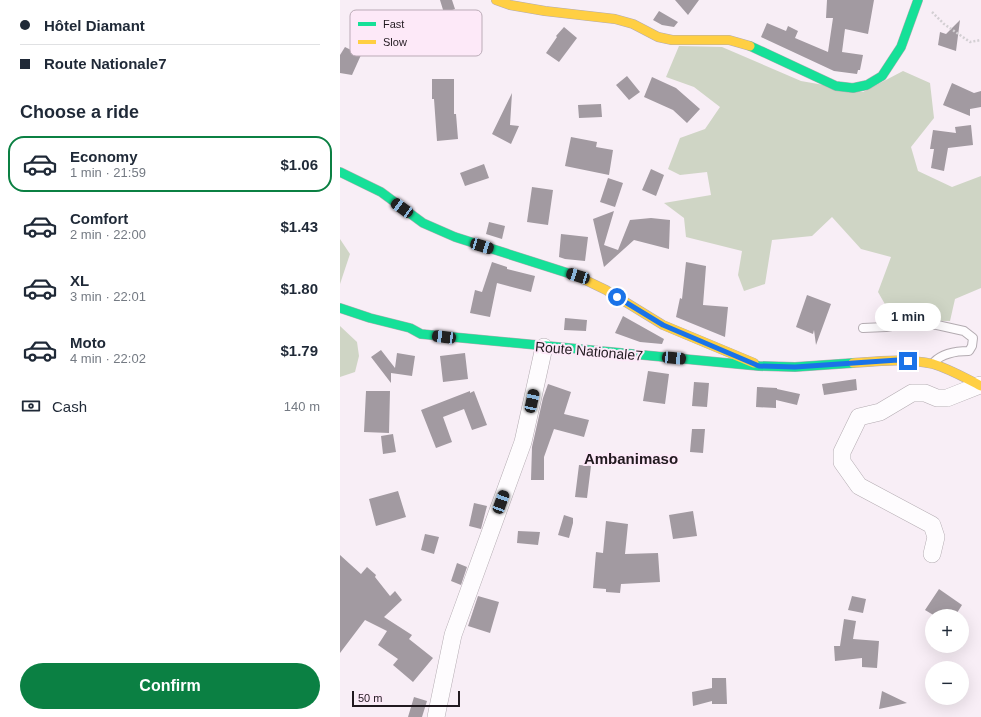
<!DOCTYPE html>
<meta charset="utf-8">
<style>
:root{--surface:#fff;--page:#f2f2f3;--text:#1f2937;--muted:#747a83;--line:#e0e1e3;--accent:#0b8043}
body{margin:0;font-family:Arial,sans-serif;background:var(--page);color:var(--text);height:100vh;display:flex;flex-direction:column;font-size:15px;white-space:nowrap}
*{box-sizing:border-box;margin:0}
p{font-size:13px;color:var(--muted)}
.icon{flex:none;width:22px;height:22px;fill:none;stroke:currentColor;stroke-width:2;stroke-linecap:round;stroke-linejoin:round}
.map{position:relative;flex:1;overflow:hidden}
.drawer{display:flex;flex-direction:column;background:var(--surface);width:340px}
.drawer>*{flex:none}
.top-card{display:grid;align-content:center;height:88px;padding:0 20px;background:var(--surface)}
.buttons{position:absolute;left:585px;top:609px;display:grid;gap:8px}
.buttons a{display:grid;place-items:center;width:44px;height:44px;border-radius:50%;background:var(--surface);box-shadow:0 4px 16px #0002;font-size:20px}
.scale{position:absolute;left:12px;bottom:10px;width:108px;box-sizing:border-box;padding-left:4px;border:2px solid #21191f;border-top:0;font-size:11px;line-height:14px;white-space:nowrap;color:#21191f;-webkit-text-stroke:3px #fde9f8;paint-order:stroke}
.end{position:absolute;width:18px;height:18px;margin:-9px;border:5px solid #1a73e8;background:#fff;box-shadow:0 0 0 2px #fff}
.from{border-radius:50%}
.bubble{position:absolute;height:28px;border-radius:14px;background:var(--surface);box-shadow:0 4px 16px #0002;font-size:13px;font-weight:700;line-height:28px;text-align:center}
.car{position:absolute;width:12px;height:24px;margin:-12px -6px;border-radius:5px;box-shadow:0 0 3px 1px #0007;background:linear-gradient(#222 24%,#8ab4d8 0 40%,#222 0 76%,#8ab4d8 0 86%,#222 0)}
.top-card b{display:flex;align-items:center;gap:14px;height:38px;font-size:15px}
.top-card b+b{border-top:1px solid var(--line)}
.top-card i{width:10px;height:10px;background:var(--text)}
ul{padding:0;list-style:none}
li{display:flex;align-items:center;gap:12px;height:56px;margin:0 8px 6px;padding:0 12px;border:2px solid transparent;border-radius:16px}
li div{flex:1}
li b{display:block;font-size:15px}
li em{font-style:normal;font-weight:700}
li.on{border-color:var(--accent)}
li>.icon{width:36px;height:36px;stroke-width:1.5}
h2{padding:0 20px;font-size:18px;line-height:48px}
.pay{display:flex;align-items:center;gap:10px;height:44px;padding:0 20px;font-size:15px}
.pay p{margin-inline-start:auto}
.action{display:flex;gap:8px;margin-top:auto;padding:8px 20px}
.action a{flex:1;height:46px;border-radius:24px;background:var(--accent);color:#fff;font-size:16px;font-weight:700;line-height:46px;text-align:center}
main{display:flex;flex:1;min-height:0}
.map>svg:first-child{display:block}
.forest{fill:#cfd5c5}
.building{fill:#a29aa1}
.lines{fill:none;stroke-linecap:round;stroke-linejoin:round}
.lane-casing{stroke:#b3abb1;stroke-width:10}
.street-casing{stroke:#b3abb1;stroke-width:18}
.fast-casing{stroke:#b3abb1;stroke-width:10}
.slow-casing{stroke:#b3abb1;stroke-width:10}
.path{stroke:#d3cfd3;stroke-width:2.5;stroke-dasharray:2 2;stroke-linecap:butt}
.lane{stroke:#fefcfe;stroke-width:8}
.street{stroke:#fefcfe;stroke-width:17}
.fast{stroke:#16e098;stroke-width:9}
.slow{stroke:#ffcf43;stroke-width:9}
.route{stroke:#1a73e8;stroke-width:5}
.labels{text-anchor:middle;stroke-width:4;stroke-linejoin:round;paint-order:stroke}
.street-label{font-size:14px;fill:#21191f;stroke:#fde9f8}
.neighbourhood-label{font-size:15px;font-weight:bold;fill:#21191f;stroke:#fde9f8}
.key{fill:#fde9f8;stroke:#bbabb7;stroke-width:1}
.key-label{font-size:11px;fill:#21191f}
</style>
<main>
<section class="drawer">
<div class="top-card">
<b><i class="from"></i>Hôtel Diamant</b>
<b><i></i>Route Nationale7</b>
</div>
<h2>Choose a ride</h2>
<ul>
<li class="on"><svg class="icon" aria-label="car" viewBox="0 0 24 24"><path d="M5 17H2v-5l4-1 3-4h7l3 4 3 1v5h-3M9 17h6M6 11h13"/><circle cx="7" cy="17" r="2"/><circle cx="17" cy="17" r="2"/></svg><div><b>Economy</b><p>1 min · 21:59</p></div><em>$1.06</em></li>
<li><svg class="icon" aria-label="car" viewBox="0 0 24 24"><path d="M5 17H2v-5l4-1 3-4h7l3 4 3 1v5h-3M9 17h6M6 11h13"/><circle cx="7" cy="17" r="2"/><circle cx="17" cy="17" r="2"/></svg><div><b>Comfort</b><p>2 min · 22:00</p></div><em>$1.43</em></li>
<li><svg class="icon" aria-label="car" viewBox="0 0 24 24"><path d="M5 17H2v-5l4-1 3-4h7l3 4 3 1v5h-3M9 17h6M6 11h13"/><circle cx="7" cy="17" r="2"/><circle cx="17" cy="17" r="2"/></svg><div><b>XL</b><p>3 min · 22:01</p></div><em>$1.80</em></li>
<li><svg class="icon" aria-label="car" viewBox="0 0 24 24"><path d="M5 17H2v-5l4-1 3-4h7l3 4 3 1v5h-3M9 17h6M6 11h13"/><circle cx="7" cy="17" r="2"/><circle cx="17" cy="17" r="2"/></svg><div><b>Moto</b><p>4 min · 22:02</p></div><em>$1.79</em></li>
</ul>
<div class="pay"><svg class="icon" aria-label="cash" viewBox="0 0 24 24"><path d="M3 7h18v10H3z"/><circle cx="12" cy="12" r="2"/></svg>Cash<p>140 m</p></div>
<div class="action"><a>Confirm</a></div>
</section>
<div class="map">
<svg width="641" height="717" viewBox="0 0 641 717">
<rect width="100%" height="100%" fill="#f8eef6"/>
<!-- forest -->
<path class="forest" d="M339,46L382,47L461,81L523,92L563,71L590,83L594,118L571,147L578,171L612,187L641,176V288L615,299L610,321L554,320L538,292L551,257L521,249L492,217L472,236L432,240L425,284L404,291L398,275L402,251L346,237L344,218L324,203L371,195L367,172L340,175L328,169L340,138L365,129L380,107L354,87L326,77Z
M0,239L10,254L0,284Z
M0,326L17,342L19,356L15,372L0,377Z"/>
<!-- building -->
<path class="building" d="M100,0H112L115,9L104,13Z
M335,0H359L348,15Z
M487,0H534L528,34L505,29L502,52L523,55L520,70H518L517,74L494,71L421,37L427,23L446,31L448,26L458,31L455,38L488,52L493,18H486Z
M319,11L338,22L334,27L322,25L313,20Z
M620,20L616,51L598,45L600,32L606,34Z
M224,27L237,38L219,62L206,53L217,37L216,36Z
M5,47L21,55L12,75L0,73V55Z
M287,76L300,92L289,100L276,85Z
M312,77L336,88L360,109L347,123L333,110L304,97Z
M92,79H114V114H116L118,139L97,141L94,99H92Z
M612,83L634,93L641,91V107L630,109V116L603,105Z
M172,93L170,125L179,126L171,144L152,134Z
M261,104L262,117L239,118L238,105Z
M631,125L633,145L608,148L604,171L591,168L594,149H590L593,130L616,133L615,127Z
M231,137L257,142L256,147L273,150L269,175L225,166Z
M144,164L149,178L125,186L120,173Z
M311,169L324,175L316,196L302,190Z
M268,178L283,183L275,207L260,202Z
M192,187L213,190L208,225L187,222Z
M274,211L264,245L278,250L290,220L311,218L330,220L329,249L294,240L264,267L253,219Z
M149,222L165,226L162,239L146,234Z
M221,234L248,237L245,261L225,259L219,257Z
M152,262L167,267V269L195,276L191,292L157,283L150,317L130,313L135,290L142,292Z
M346,262L366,266L363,305L388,307L385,337L336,317L340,298L342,299Z
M467,295L491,304L476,345L474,330L473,334L456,327Z
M283,316L324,339L322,344L300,342L275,333Z
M225,318L247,320L246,331L224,330Z
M41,350L55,368L57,353L75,356L72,376L51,373V383L31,357Z
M125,353L128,379L103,382L100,356Z
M308,371L329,374L325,404L303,401Z
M516,379L517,390L484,395L482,384Z
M354,382L369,383L367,407L352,406Z
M208,384L231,392L224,414L249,420L244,437L214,429L204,457V480H191L192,447L203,398Z
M417,387L437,388V389L460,394L457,405L436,400V408L416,407Z
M26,391H50L49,433L24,432Z
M130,391V393L134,391L147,425L132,430L124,409L103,417L112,442L96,448L81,410Z
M352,429H365L363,453L350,452Z
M53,434L56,452L43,454L41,436Z
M239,465L251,466L247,498L235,497Z
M58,491L66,517L36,526L29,499Z
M134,503L147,506L141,529L129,526Z
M353,511L357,536L333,539L329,515Z
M224,515L233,518V523L229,538L218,535Z
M266,521L288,524L285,554L318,553L320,582L281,584L280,593L266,592V589L253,588L256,552L263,553Z
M178,531L200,532L198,545L177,543Z
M85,534L99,537L94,554L81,550Z
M0,555L21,574L27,567L36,575L35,577L50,596L55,591L62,600L44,617L72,635L69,639L93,658L73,682L53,665L58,659L38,645L47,631L25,620L0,653Z
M117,563L127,567L121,585L111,581Z
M599,589L622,605L615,616H595L585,610Z
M138,596L159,602L150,633L128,626Z
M512,596L526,599L523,613L508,610Z
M504,619L516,621L513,639L539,641L537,668L522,667V658L495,661L494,646H500Z
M372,678H386L387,704H372V701L353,706L352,692L372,688Z
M542,691L567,703L539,709Z
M74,697L87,701L82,717H68Z"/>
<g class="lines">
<!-- lane casing -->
<g class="lane-casing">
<path id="lane" d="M523,328L546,327L568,323L597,325L624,331L633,338L632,346L629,351C616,351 603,353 594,362"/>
</g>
<!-- street casing -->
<g class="street-casing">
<path id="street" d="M592,554L596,537L592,525L519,486L502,462V452L519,417L540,412L572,393H585L597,398H607L640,385
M96,717L113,635L183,442L204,347"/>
</g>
<!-- fast casing -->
<g class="fast-casing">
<path id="fast" d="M410,46L496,86L513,88L527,85L542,76L561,47L578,0
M0,172L41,192L83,223L115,237L237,276
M0,308L30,318L70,328L81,334L419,366L455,367L513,363"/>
</g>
<!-- slow casing -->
<g class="slow-casing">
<path id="slow" d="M156,0L170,5L205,11L275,19L293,24L318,37L332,40H389L410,46
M237,276L266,290L323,325L414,363
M513,363C539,361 567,358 593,364C610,369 625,378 641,386"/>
</g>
<!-- path -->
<path class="path" d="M592,12L604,24L630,42L641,40"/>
<!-- lane -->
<use href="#lane" class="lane"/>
<!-- street -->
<use href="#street" class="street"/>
<!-- fast -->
<use href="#fast" class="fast"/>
<!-- slow -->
<use href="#slow" class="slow"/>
</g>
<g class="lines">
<!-- route -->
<path class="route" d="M277,297L323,325L419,366L455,367L558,360L568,361"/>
</g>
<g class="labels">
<!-- street labels -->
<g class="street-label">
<text transform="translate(249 351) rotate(5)" y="5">Route Nationale7</text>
</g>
<!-- neighbourhood labels -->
<g class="neighbourhood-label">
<text x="291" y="464">Ambanimaso</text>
</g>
</g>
<!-- legend -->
<rect x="10" y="10" width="132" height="46" rx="6" class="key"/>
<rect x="18" y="22" width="18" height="4" fill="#16e098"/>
<rect x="18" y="40" width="18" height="4" fill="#ffcf43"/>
<g class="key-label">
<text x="43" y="28">Fast</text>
<text x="43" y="46">Slow</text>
</g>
</svg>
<div class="buttons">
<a>+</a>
<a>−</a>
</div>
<div class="scale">50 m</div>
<i class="end from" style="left:277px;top:297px"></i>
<i class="end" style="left:568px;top:361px"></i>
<div class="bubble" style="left:535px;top:303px;width:66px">1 min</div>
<i class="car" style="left:62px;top:208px;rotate:306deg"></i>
<i class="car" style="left:142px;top:246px;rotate:107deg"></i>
<i class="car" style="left:238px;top:276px;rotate:287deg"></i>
<i class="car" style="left:104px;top:337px;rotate:277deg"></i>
<i class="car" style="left:334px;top:358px;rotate:95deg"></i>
<i class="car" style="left:192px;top:401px;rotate:12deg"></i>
<i class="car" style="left:161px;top:502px;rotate:20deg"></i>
</div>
</main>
